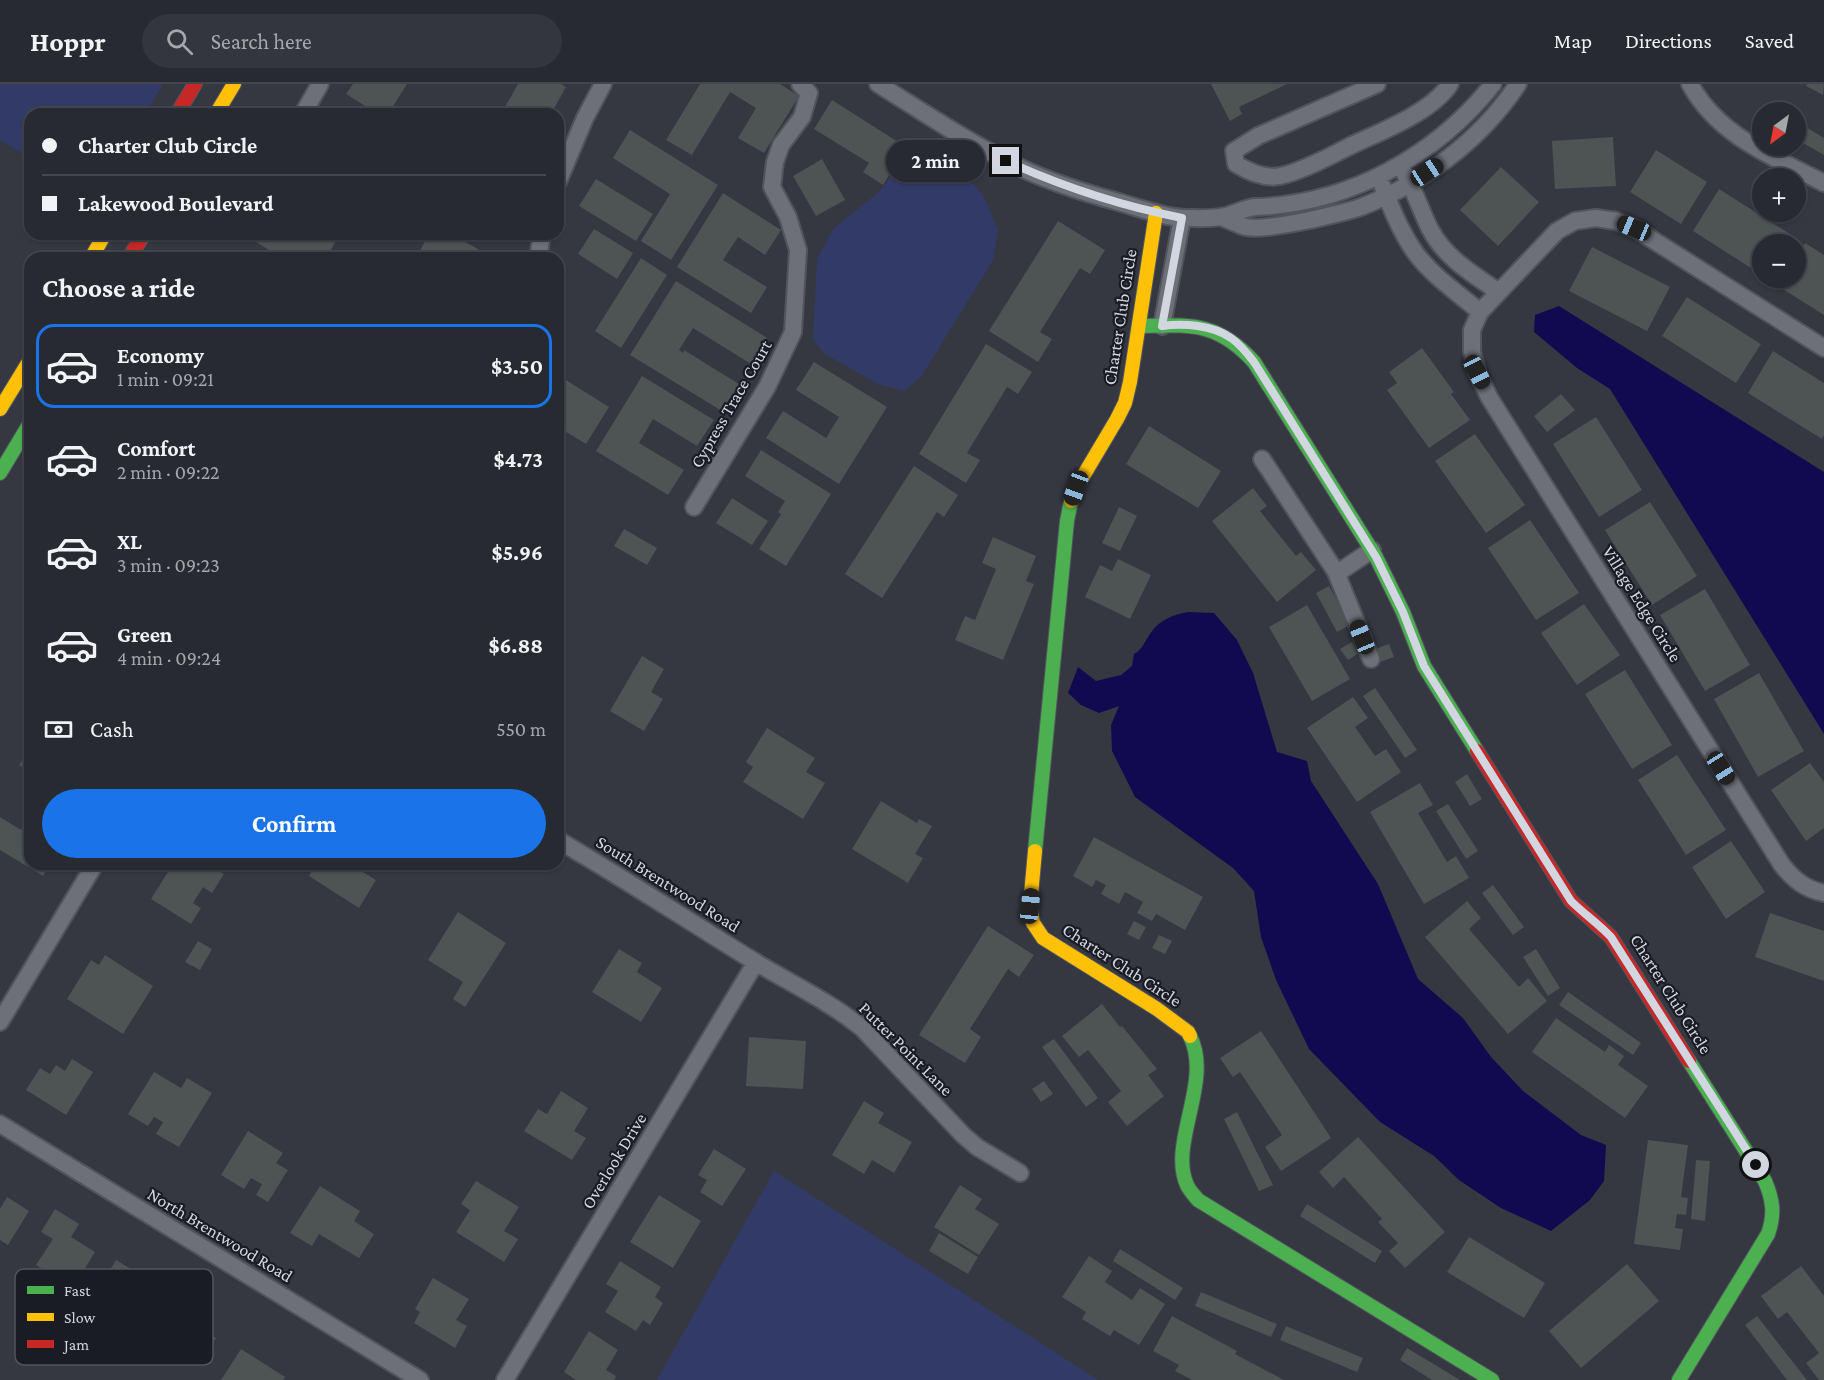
<!DOCTYPE html>
<meta charset="utf-8">
<style>
:root{--surface:#282a31;--page:#34363d;--text:#f1f3f6;--muted:#a5a7ab;--line:#44464d;--accent:#1a73e8}
body{margin:0;font-family:"Crimson Pro",serif;background:var(--page);color:var(--text);height:100vh;display:flex;flex-direction:column;font-size:22px;white-space:nowrap}
*{box-sizing:border-box;margin:0}
p{font-size:20px;color:var(--muted)}
.icon{flex:none;width:33px;height:33px;fill:none;stroke:currentColor;stroke-width:2;stroke-linecap:round;stroke-linejoin:round}
.map{position:relative;flex:1;overflow:hidden}
.drawer{position:absolute;left:24px;top:168px;width:540px;height:618px;display:flex;flex-direction:column;background:var(--surface);border-radius:18px;box-shadow:0 2px 4px #0004,0 0 0 2px var(--line)}
.drawer>*{flex:none}
.hud{position:absolute;left:24px;top:24px;width:540px;height:132px;border-radius:18px;box-shadow:0 2px 4px #0004,0 0 0 2px var(--line);display:grid;align-content:center;height:132px;padding:0 18px;background:var(--surface)}
.needle{width:39px;rotate:212deg}
.controls{position:absolute;left:1752px;top:18px;display:grid;gap:12px}
.controls a{display:grid;place-items:center;width:54px;height:54px;border-radius:50%;background:var(--surface);box-shadow:0 2px 4px #0004,0 0 0 2px var(--line);font-size:30px}
.end{position:absolute;width:27px;height:27px;margin:-14px;border:8px solid #d2d6e1;background:#111;box-shadow:0 0 0 3px #111}
.from{border-radius:50%}
.bubble{position:absolute;height:42px;border-radius:21px;background:var(--surface);box-shadow:0 2px 4px #0004,0 0 0 2px var(--line);font-size:20px;font-weight:700;line-height:42px;text-align:center}
.car{position:absolute;width:18px;height:36px;margin:-18px -9px;border-radius:8px;box-shadow:0 0 4px 2px #0007;background:linear-gradient(#222 24%,#8ab4d8 0 40%,#222 0 76%,#8ab4d8 0 86%,#222 0)}
.hud b{display:flex;align-items:center;gap:21px;height:57px;font-size:22px}
.hud b+b{border-top:2px solid var(--line)}
.hud i{width:15px;height:15px;background:var(--text)}
ul{padding:0;list-style:none}
li{display:flex;align-items:center;gap:18px;height:84px;margin:0 12px 9px;padding:0 6px;border:3px solid transparent;border-radius:18px}
li div{flex:1}
li b{display:block;font-size:22px}
li em{font-style:normal;font-weight:700}
li.current{border-color:var(--accent)}
li>.icon{width:54px;height:54px;stroke-width:1.5}
h2{padding:0 18px;font-size:27px;line-height:72px}
.pay{display:flex;align-items:center;gap:15px;height:66px;padding:0 18px;font-size:22px}
.pay p{margin-inline-start:auto}
.action{display:flex;gap:12px;margin-top:auto;padding:12px 18px}
.action a{flex:1;height:69px;border-radius:36px;background:var(--accent);color:#fff;font-size:24px;font-weight:700;line-height:69px;text-align:center}
header{display:flex;align-items:center;gap:36px;box-sizing:border-box;height:84px;padding:0 30px;background:var(--surface);border-bottom:2px solid var(--line)}
header strong{font-size:28px}
nav{display:flex;gap:33px;margin-inline-start:auto;font-size:21px}
.search{width:420px;height:54px;background:var(--page);display:flex;align-items:center;gap:15px;box-sizing:border-box;padding:0 21px;border-radius:33px;color:var(--muted);font-size:22px}
.map>svg:first-child{display:block}
.green{fill:#323b68}
.water{fill:#120a50}
.building{fill:#4e5354}
.lines{fill:none;stroke-linecap:round;stroke-linejoin:round}
.street-casing{stroke:#51545c;stroke-width:20}
.fast-casing{stroke:#51545c;stroke-width:16}
.slow-casing{stroke:#51545c;stroke-width:16}
.jam-casing{stroke:#51545c;stroke-width:16}
.street{stroke:#6e7078;stroke-width:16}
.fast{stroke:#4caf50;stroke-width:14}
.slow{stroke:#ffc107;stroke-width:14}
.jam{stroke:#c62828;stroke-width:14}
.route{stroke:#d2d6e1;stroke-width:8}
.labels{text-anchor:middle;stroke-width:4.5;stroke-linejoin:round;paint-order:stroke}
.street-label{font-size:18px;fill:#d2d6e1;stroke:#1a1c24}
.key{fill:#1a1c24;stroke:#51545d;stroke-width:1.5}
.key-label{font-size:16px;fill:#d2d6e1}
</style>
<header>
<strong>Hoppr</strong>
<div class="search"><svg class="icon" aria-label="search" viewBox="0 0 24 24"><circle cx="10" cy="10" r="6"/><path d="M15 15l6 6"/></svg>Search here</div>
<nav><a>Map</a><a>Directions</a><a>Saved</a></nav>
</header>
<div class="map">
<svg width="1824" height="1296" viewBox="0 0 1824 1296">
<rect width="100%" height="100%" fill="#353841"/>
<!-- green -->
<path class="green" d="M0,0H163L145,30H30V74L0,56Z
M909,70L949,75L983,111L998,146L993,176L921,293L904,307L878,300L825,270L813,256L817,175L834,144L879,108Z
M774,1087L1098,1296H657Z"/>
<!-- water -->
<path class="water" d="M1559,222L1824,388V650L1610,305L1577,284L1534,248L1535,231Z
M1188,528L1214,529L1237,556L1253,589L1277,668L1307,677L1311,697L1378,800L1418,895L1463,934L1491,973L1523,1007L1581,1051L1606,1061L1604,1097L1590,1116L1551,1147L1501,1124L1459,1096L1434,1072L1380,1038L1309,965L1276,896L1261,853L1254,807L1233,784L1135,713L1112,667L1111,641L1119,622L1099,629L1081,621L1068,609L1078,583L1096,597L1121,591L1132,582L1134,570C1142,566 1145,557 1150,550C1159,536 1172,531 1188,528Z"/>
<!-- building -->
<path class="building" d="M353,0H407L388,30H378L346,10Z
M518,0H561L566,3L551,30H501Z
M700,0H780L799,12L764,69L738,54L756,24L730,8L692,71L666,56Z
M1211,0H1287L1239,23L1242,30L1230,37Z
M1807,0H1824L1823,11L1806,2Z
M832,16L906,63L883,101L863,88L869,79L814,45Z
M1796,37L1824,54V71L1796,55Z
M630,46L718,101L671,176L641,157L670,110L613,74Z
M1613,53L1616,102L1555,105L1552,57Z
M1656,66L1707,98L1681,140L1630,108Z
M822,75L845,116L816,132L793,92Z
M1501,83L1539,118L1498,162L1460,126Z
M596,95L653,130L636,157L579,122Z
M1719,105L1793,152L1787,160H1762V191L1693,147Z
M723,109L781,146L765,171L738,153L723,176L767,203L751,229L677,183Z
M1058,137L1105,166L1090,190L1080,184L1040,248L1052,255L1038,278L989,247Z
M594,145L633,169L617,195L578,170Z
M243,150H330L337,155L326,174H282Z
M429,150H451L494,174H416Z
M1805,159L1824,171V231L1778,202L1783,194H1796V174Z
M1592,163L1670,203L1647,247L1569,207Z
M641,174L667,191L621,264L595,247Z
M676,197L767,254L751,280L693,244L679,266L683,269L684,266L739,300L722,327L630,271Z
M1687,213L1761,260L1736,299L1662,252Z
M986,260L1032,288L1018,310L1007,303L967,369L980,376L966,399L919,370Z
M1422,264L1454,308L1451,310L1470,336L1429,364L1387,306L1397,299L1389,288Z
M1773,267L1824,299V351L1822,355L1748,309Z
M814,278L887,323L839,400L766,354L783,327L826,354L839,333L796,306Z
M558,291L609,323L586,360L558,343Z
M642,292L714,336L697,362L653,335L639,359L684,386L668,411L596,367Z
M1561,310L1575,326L1547,348L1534,332Z
M1596,333L1642,406L1599,433L1553,360Z
M1149,342L1221,387L1198,424L1126,380Z
M1475,350L1525,421L1486,449L1435,377Z
M761,366L831,410L786,482L759,465L781,430L778,428L785,417L745,392Z
M914,382L958,411L944,433L937,428L882,514L845,490Z
M1253,404L1267,422L1260,427L1296,472L1301,468L1316,486L1277,518L1212,437Z
M732,414L768,437L752,461L716,439Z
M1650,418L1697,492L1652,521L1605,446Z
M1119,423L1137,432L1120,467L1102,459Z
M1530,436L1579,509L1536,536L1488,464Z
M624,445L657,464L647,481L614,462Z
M993,453L1036,472L1026,497L1034,500L1003,576L955,556L965,532L975,536L996,485L982,479Z
M1118,475L1151,491L1130,535L1085,513L1100,481L1112,487Z
M1329,502L1350,541L1337,548L1316,509Z
M1705,505L1750,581L1705,607L1660,531Z
M1584,520L1620,571L1577,601L1541,549Z
M1307,521L1350,595L1312,617L1269,543Z
M1352,558L1359,569L1348,576L1340,565Z
M1389,560L1394,573L1380,578L1375,565Z
M642,572L664,585L651,608L663,615L644,647L610,627Z
M1625,586L1672,661L1632,685L1585,610Z
M1759,589L1804,667L1758,693L1714,615Z
M1375,604L1417,666L1405,674L1363,612Z
M1353,613L1368,634L1355,643L1375,672L1386,665L1401,688L1357,718L1307,644Z
M767,644L815,674L806,688L825,699L803,735L743,698L753,683L746,678Z
M30,664V688L19,681Z
M1677,671L1726,746L1686,771L1638,696Z
M1810,679L1824,698V744L1806,757L1771,706Z
M1467,690L1482,715L1470,722L1455,698Z
M1420,699L1433,721L1418,729L1447,778L1456,772L1469,794L1424,820L1370,728Z
M881,717L917,739L919,735L932,742L915,770L923,774L908,799L852,765Z
M1448,720L1478,767L1466,775L1436,727Z
M30,730V780H50L43,792L0,766V733L21,746Z
M1094,753L1203,813L1185,846L1156,830L1152,837L1137,829L1143,818L1125,808L1119,820L1101,810L1106,801L1096,796L1092,803L1073,792Z
M1731,757L1765,808L1726,835L1692,783Z
M173,780H207L224,790L212,809L203,803L193,819L201,824L191,840L151,815Z
M316,780H350L376,796L359,824L309,792Z
M1493,801L1524,843L1513,851L1482,809Z
M1467,817L1481,834L1469,845L1519,903L1528,894L1547,917L1508,950L1425,853Z
M458,828L506,859L465,923L453,915L463,898L428,876Z
M1770,829L1824,847V897L1755,873Z
M1134,837L1146,843L1139,856L1127,850Z
M988,842L1034,871L1019,893L1008,885L970,945L981,953L965,979L919,951Z
M1159,851L1172,857L1165,870L1152,864Z
M198,857L212,865L200,886L185,878Z
M619,865L642,879L637,888L662,904L641,938L592,908Z
M1536,865L1560,904L1548,912L1523,873Z
M105,871L153,902L123,950L67,915L91,876L99,881Z
M1568,908L1641,959L1633,971L1559,921Z
M1102,920L1120,943L1122,942L1157,985L1148,991L1164,1012L1127,1042L1108,1018L1121,1007L1088,966L1079,973L1062,952Z
M1556,934L1605,968L1609,961L1624,972L1618,981L1648,1002L1625,1034L1532,968Z
M1261,947L1331,1054L1281,1087L1265,1063L1282,1051L1240,988L1233,993L1220,974Z
M749,953L806,957L803,1005L746,1002Z
M1054,955L1098,1014L1086,1023L1042,963Z
M72,975L93,988L66,1031L26,1006L40,984L50,990L56,981L65,987Z
M154,988L181,1004L187,994L212,1009L179,1063L156,1050L163,1038L154,1033L148,1042L128,1030Z
M1044,997L1053,1010L1041,1018L1032,1005Z
M561,1007L588,1024L574,1047L586,1054L572,1076L524,1047L538,1025L547,1030Z
M864,1017L884,1029L878,1039L912,1058L894,1089L872,1076L864,1090L832,1071Z
M1237,1028L1273,1101L1259,1107L1224,1035Z
M248,1047L283,1069L276,1079L288,1086L268,1118L256,1111L262,1100L251,1094L244,1105L221,1091Z
M1358,1053L1445,1148L1405,1184L1389,1167L1398,1159L1378,1138L1382,1135L1344,1093L1333,1104L1319,1088Z
M1648,1056L1688,1061L1681,1113L1688,1114L1686,1131L1677,1130L1675,1144L1683,1145L1680,1166L1634,1160Z
M714,1065L746,1085L722,1122L700,1108L707,1096L698,1091Z
M1696,1076L1710,1077L1705,1137L1691,1135Z
M476,1097L519,1123L504,1147L518,1155L504,1178L456,1148L470,1126L461,1120Z
M960,1101L982,1115L975,1125L999,1140L979,1171L934,1143Z
M320,1102L360,1127L354,1137L374,1150L359,1174L319,1150L312,1162L290,1149Z
M659,1111L701,1137L673,1184L630,1158Z
M7,1113L29,1127L8,1161L0,1156V1125Z
M1307,1120L1382,1167L1375,1179L1300,1132Z
M55,1125L79,1140L71,1153L95,1168L73,1204L36,1181L53,1155L41,1148Z
M939,1149L978,1173L968,1190L929,1167Z
M1469,1153L1545,1199L1524,1234L1447,1188Z
M1120,1165L1183,1204L1175,1216L1113,1177Z
M1089,1172L1112,1187L1105,1198L1132,1216L1140,1204L1165,1220L1139,1261L1114,1246L1110,1252L1082,1235L1086,1228L1062,1213Z
M116,1176L157,1201L137,1234L96,1209Z
M620,1177L661,1203L655,1213L663,1219L650,1241L643,1236L636,1247L605,1228L618,1207L606,1200Z
M1627,1180L1659,1217L1581,1284L1549,1247Z
M1801,1182L1824,1212V1296H1819L1806,1279L1819,1269L1787,1228L1778,1235L1761,1212Z
M433,1194L469,1215L456,1236L467,1242L455,1264L414,1239L420,1228L415,1225Z
M181,1205L202,1219L190,1237L216,1254L200,1280L152,1250Z
M1201,1208L1277,1240L1271,1253L1195,1222Z
M1172,1232L1237,1267L1235,1270L1284,1296H1192L1175,1287L1179,1281L1153,1267Z
M1757,1232L1807,1296H1787L1745,1241Z
M1286,1242L1363,1274L1357,1288L1280,1256Z
M589,1247L618,1266L606,1286L616,1292L614,1296H576L564,1288Z
M1407,1264L1460,1296H1432L1400,1276Z
M241,1265L285,1293L283,1296H221Z"/>
<g class="lines">
<!-- street casing -->
<g class="street-casing">
<path id="street" d="M878,0C920,26 962,55 1007,77C1043,96 1082,108 1122,119C1142,125 1163,133 1184,134C1195,134 1208,135 1220,133C1232,132 1243,124 1255,123C1348,120 1435,73 1493,0
M1377,0L1258,52L1234,67L1236,80C1249,88 1264,95 1280,92C1300,88 1329,73 1348,63C1379,48 1431,29 1450,0
M1690,0C1718,52 1775,74 1824,99
M303,30L320,0
M1405,90C1415,108 1421,127 1430,145C1445,174 1474,191 1499,208
M558,98L585,34L603,0
M1383,103C1392,126 1402,151 1417,171C1434,193 1459,210 1480,228
M1221,133C1229,136 1238,141 1246,143C1260,146 1295,139 1310,136C1326,132 1343,129 1358,124C1421,101 1481,56 1518,0
M538,174L542,150
M1162,242L1182,134
M1824,264L1634,144L1616,137L1596,134L1575,137L1557,147L1480,228L1472,246V267L1477,288L1489,313L1782,781C1794,796 1805,805 1824,809
M1262,375L1336,488L1342,486L1372,466
M694,423L767,303L793,248L798,166L788,133L772,103L775,78L781,61L802,33L809,9L800,0
M1336,488L1371,575
M558,756C625,795 690,838 757,879C792,900 830,918 862,944L963,1051L977,1063L1020,1089
M0,938L95,780
M0,1040L420,1296
M505,1296L756,878"/>
</g>
<!-- fast casing -->
<g class="fast-casing">
<path id="fast" d="M1139,242C1190,241 1217,237 1254,278L1376,473L1403,528L1424,582L1477,667
M0,389L30,339
M1035,767L1067,437L1071,417
M1190,952C1213,998 1168,1059 1187,1101C1189,1106 1194,1111 1198,1116L1492,1296
M1679,1296L1768,1150C1775,1130 1773,1116 1765,1097L1689,977"/>
</g>
<!-- slow casing -->
<g class="slow-casing">
<path id="slow" d="M216,30L234,0
M91,174L105,150
M0,325L30,276
M1071,417L1076,404L1117,335L1125,319L1130,298L1156,129
M1035,767L1030,822L1033,839L1043,854L1157,925L1188,948L1190,952"/>
</g>
<!-- jam casing -->
<g class="jam-casing">
<path id="jam" d="M177,30L195,0
M129,174L144,150
M1477,667L1571,817L1611,853L1689,977"/>
</g>
<!-- street -->
<use href="#street" class="street"/>
<!-- fast -->
<use href="#fast" class="fast"/>
<!-- slow -->
<use href="#slow" class="slow"/>
<!-- jam -->
<use href="#jam" class="jam"/>
</g>
<g class="lines">
<!-- route -->
<path class="route" d="M1006,77C1063,103 1121,122 1182,134L1162,242C1183,239 1213,241 1231,254C1240,260 1247,269 1254,278L1376,473L1403,528L1424,582L1571,817C1584,830 1599,840 1611,853L1756,1081"/>
</g>
<g class="labels">
<!-- street labels -->
<g class="street-label">
<text transform="translate(1120 233) rotate(-81)" y="6">Charter Club Circle</text>
<text transform="translate(731 320) rotate(-60)" y="6">Cypress Trace Court</text>
<text transform="translate(1642 520) rotate(58)" y="6">Village Edge Circle</text>
<text transform="translate(668 800) rotate(32)" y="6">South Brentwood Road</text>
<text transform="translate(1122 881) rotate(33)" y="6">Charter Club Circle</text>
<text transform="translate(1671 910) rotate(58)" y="6">Charter Club Circle</text>
<text transform="translate(906 965) rotate(45)" y="6">Putter Point Lane</text>
<text transform="translate(614 1077) rotate(-59)" y="6">Overlook Drive</text>
<text transform="translate(220 1151) rotate(31)" y="6">North Brentwood Road</text>
</g>
</g>
<!-- legend -->
<rect x="15" y="1185" width="198" height="96" rx="9" class="key"/>
<rect x="27" y="1202" width="27" height="8" fill="#4caf50"/>
<rect x="27" y="1229" width="27" height="8" fill="#ffc107"/>
<rect x="27" y="1256" width="27" height="8" fill="#c62828"/>
<g class="key-label">
<text x="64" y="1212">Fast</text>
<text x="64" y="1239">Slow</text>
<text x="64" y="1266">Jam</text>
</g>
</svg>
<div class="controls">
<a><svg class="needle" viewBox="-14 -14 28 28"><path d="M0-13l5 13h-10z" fill="#e53935"/><path d="M0 13l5-13h-10z" fill="#a5a7ab"/></svg></a>
<a>+</a>
<a>−</a>
</div>
<i class="end from" style="left:1756px;top:1081px"></i>
<i class="end" style="left:1006px;top:77px"></i>
<div class="bubble" style="left:886px;top:56px;width:99px">2 min</div>
<i class="car" style="left:1427px;top:88px;rotate:57deg"></i>
<i class="car" style="left:1634px;top:144px;rotate:293deg"></i>
<i class="car" style="left:1477px;top:288px;rotate:153deg"></i>
<i class="car" style="left:1076px;top:404px;rotate:200deg"></i>
<i class="car" style="left:1362px;top:553px;rotate:338deg"></i>
<i class="car" style="left:1721px;top:684px;rotate:148deg"></i>
<i class="car" style="left:1030px;top:822px;rotate:6deg"></i>
<div class="hud">
<b><i class="from"></i>Charter Club Circle</b>
<b><i></i>Lakewood Boulevard</b>
</div>
<section class="drawer">
<h2>Choose a ride</h2>
<ul>
<li class="current"><svg class="icon" aria-label="car" viewBox="0 0 24 24"><path d="M5 17H2v-5l4-1 3-4h7l3 4 3 1v5h-3M9 17h6M6 11h13"/><circle cx="7" cy="17" r="2"/><circle cx="17" cy="17" r="2"/></svg><div><b>Economy</b><p>1 min · 09:21</p></div><em>$3.50</em></li>
<li><svg class="icon" aria-label="car" viewBox="0 0 24 24"><path d="M5 17H2v-5l4-1 3-4h7l3 4 3 1v5h-3M9 17h6M6 11h13"/><circle cx="7" cy="17" r="2"/><circle cx="17" cy="17" r="2"/></svg><div><b>Comfort</b><p>2 min · 09:22</p></div><em>$4.73</em></li>
<li><svg class="icon" aria-label="car" viewBox="0 0 24 24"><path d="M5 17H2v-5l4-1 3-4h7l3 4 3 1v5h-3M9 17h6M6 11h13"/><circle cx="7" cy="17" r="2"/><circle cx="17" cy="17" r="2"/></svg><div><b>XL</b><p>3 min · 09:23</p></div><em>$5.96</em></li>
<li><svg class="icon" aria-label="car" viewBox="0 0 24 24"><path d="M5 17H2v-5l4-1 3-4h7l3 4 3 1v5h-3M9 17h6M6 11h13"/><circle cx="7" cy="17" r="2"/><circle cx="17" cy="17" r="2"/></svg><div><b>Green</b><p>4 min · 09:24</p></div><em>$6.88</em></li>
</ul>
<div class="pay"><svg class="icon" aria-label="cash" viewBox="0 0 24 24"><path d="M3 7h18v10H3z"/><circle cx="12" cy="12" r="2"/></svg>Cash<p>550 m</p></div>
<div class="action"><a>Confirm</a></div>
</section>
</div>
